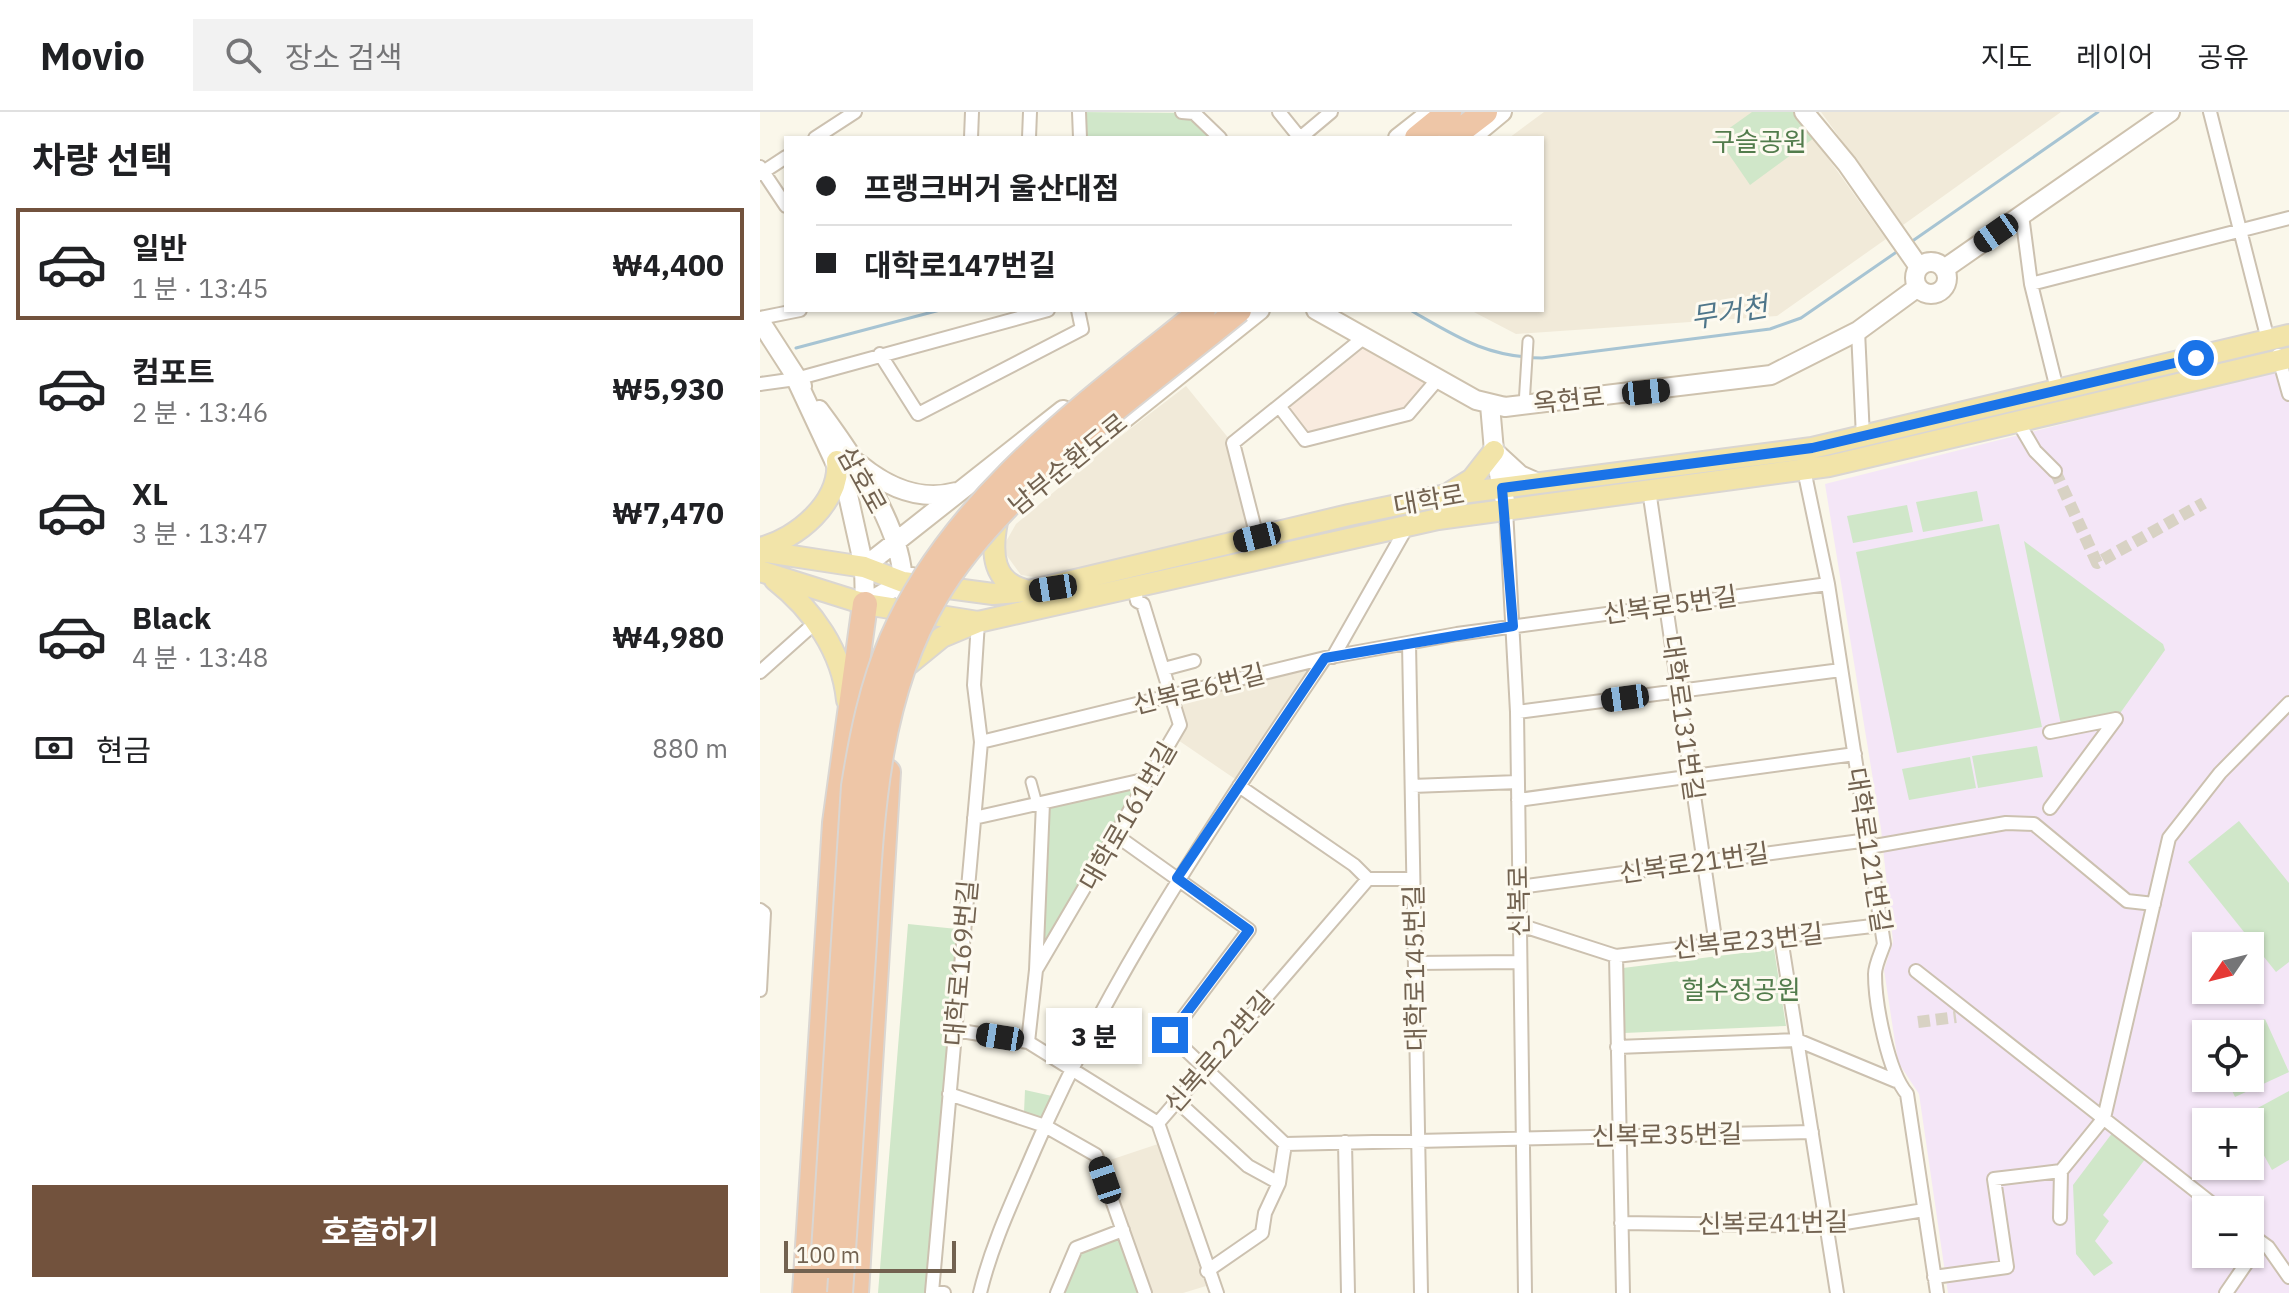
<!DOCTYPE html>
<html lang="ko">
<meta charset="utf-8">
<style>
:root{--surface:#fff;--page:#f2f2f2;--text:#202124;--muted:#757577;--line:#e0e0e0;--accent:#72523d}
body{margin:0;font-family:"IBM Plex Sans","Noto Sans KR",sans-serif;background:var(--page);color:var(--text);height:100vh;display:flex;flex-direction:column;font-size:30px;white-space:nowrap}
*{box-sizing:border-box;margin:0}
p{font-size:26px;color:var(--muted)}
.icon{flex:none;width:44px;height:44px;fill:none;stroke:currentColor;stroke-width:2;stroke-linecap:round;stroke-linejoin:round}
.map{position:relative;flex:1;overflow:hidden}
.sheet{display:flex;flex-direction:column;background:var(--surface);width:760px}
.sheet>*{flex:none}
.top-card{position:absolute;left:24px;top:24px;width:760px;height:176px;border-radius:0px;box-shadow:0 2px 6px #0004;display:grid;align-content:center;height:176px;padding:0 32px;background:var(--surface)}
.needle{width:52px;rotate:235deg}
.fabs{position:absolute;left:1432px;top:820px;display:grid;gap:16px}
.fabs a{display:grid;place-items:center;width:72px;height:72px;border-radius:0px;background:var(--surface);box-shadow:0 2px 6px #0004;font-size:40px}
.scale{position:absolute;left:24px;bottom:20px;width:172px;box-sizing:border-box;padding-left:8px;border:4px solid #726250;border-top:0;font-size:22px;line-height:28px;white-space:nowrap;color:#726250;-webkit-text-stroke:6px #fdfaf0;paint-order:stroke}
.end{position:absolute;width:36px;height:36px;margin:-18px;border:10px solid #1a73e8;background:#fff;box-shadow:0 0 0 4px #fff}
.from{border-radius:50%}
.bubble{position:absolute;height:56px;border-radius:0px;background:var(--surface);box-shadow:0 2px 6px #0004;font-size:26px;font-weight:700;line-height:56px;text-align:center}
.car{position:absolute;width:24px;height:48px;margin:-24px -12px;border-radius:10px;box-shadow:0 0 6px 2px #0007;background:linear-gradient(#222 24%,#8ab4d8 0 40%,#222 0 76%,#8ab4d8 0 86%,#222 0)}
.top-card b{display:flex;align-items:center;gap:28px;height:76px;font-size:30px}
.top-card b+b{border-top:2px solid var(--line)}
.top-card i{width:20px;height:20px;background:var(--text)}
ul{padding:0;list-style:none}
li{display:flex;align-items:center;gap:24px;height:112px;margin:0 16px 12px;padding:0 16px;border:4px solid transparent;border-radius:0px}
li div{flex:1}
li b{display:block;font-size:30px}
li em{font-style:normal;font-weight:700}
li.selected{border-color:var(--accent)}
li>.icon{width:72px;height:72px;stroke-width:1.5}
h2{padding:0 32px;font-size:36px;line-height:96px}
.pay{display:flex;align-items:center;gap:20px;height:88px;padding:0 32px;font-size:30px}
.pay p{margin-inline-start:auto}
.action{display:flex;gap:16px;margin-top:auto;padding:16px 32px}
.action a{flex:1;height:92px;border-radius:0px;background:var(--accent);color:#fff;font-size:32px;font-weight:700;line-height:92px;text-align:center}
header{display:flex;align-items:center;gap:48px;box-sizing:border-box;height:112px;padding:0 40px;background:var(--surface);border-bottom:2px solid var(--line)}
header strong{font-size:38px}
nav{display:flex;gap:44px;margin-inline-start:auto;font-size:28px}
.search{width:560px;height:72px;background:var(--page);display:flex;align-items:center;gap:20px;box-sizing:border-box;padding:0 28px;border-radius:0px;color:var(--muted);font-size:30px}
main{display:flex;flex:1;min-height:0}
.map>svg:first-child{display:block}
.residential{fill:#f1ead9}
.commercial{fill:#f9ebdf}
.education{fill:#f4e6f7;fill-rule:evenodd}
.green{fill:#d0e7c9}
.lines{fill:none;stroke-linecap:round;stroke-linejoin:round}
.stream{stroke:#a7c4d3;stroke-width:3}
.minor-tunnel{stroke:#d8d2c4;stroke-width:12;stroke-dasharray:12 6;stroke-linecap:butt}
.pedestrian-casing{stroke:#ccc1b0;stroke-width:13}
.minor-casing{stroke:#ccc1b0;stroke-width:16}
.secondary-casing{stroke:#cec2ae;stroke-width:22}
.primary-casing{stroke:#dad6d2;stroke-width:24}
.motorway-casing{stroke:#dad6d2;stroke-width:28}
.pedestrian{stroke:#fff;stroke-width:9}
.minor{stroke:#fff;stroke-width:12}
.secondary{stroke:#fff;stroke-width:18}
.primary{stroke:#f2e4a9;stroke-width:20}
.motorway{stroke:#eec6a7;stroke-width:24}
.motorway-bridge-casing{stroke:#dad6d2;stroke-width:28;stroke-linecap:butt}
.motorway-bridge{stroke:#eec6a7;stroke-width:24}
.route{stroke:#1a73e8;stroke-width:10}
.labels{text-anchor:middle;stroke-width:6;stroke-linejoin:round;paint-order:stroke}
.park-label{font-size:26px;fill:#527c4c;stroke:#fdfaf0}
.street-label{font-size:26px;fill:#726250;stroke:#fdfaf0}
.water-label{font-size:28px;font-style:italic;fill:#4f768a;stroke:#fdfaf0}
</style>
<header>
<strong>Movio</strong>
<div class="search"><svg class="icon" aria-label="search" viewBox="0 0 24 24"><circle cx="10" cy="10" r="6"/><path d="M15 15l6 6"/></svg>장소 검색</div>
<nav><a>지도</a><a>레이어</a><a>공유</a></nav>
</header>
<main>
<section class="sheet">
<h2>차량 선택</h2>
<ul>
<li class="selected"><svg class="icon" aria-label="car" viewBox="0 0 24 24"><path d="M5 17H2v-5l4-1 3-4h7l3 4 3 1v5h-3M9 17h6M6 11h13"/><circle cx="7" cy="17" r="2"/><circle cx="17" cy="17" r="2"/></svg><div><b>일반</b><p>1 분 · 13:45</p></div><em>₩4,400</em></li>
<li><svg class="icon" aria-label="car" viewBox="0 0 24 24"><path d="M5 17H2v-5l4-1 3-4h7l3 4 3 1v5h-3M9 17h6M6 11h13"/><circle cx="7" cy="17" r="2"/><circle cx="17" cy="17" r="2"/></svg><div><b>컴포트</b><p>2 분 · 13:46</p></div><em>₩5,930</em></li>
<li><svg class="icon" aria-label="car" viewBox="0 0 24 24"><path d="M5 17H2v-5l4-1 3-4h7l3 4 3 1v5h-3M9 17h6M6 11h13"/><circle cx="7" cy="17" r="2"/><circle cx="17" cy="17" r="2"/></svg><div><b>XL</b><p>3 분 · 13:47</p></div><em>₩7,470</em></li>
<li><svg class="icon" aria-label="car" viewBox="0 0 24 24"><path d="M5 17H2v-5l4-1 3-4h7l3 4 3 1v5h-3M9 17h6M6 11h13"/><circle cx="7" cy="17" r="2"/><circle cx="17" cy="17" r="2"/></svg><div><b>Black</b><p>4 분 · 13:48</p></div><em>₩4,980</em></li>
</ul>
<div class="pay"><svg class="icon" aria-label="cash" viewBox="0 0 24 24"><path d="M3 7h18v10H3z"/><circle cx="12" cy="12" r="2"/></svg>현금<p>880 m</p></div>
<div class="action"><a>호출하기</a></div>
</section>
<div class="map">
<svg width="1529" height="1181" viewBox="0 0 1529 1181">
<rect width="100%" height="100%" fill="#faf7ea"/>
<!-- residential -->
<path class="residential" d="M784,0H1035L1126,127L1017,204L756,222L710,198H782V26H749Z
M1061,0H1301L1143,113Z
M426,274L470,328L491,420L290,467L261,463L245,441L244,433L256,412L353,330Z
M565,546L481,671L415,626L412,584Z
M398,1032L446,1174L423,1181H389L344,1050Z"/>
<!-- commercial -->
<path class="commercial" d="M605,235L671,269L643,300L547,325L526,296Z"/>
<!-- education -->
<path class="education" d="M1529,255V1181H1188L1159,982L1138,950L1124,858L1133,830L1121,717L1065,372ZM1446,834H1490V878H1446ZM1446,922H1490V966H1446ZM1446,1010H1490V1054H1446ZM1446,1098H1490V1142H1446Z"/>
<!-- green -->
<path class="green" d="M319,0L434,1L454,26H320Z
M992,0H1036L1054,26L990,73L957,25Z
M1217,379L1223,409L1163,420L1156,390Z
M1147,393L1153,420L1093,431L1087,404Z
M1239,412L1282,615L1137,641L1096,440Z
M1264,429L1403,532L1405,538L1356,607L1302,618Z
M1277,634L1283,665L1218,676L1212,644Z
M1210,645L1216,676L1149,688L1142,657Z
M392,666L276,858L283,691Z
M1479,709L1529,771V850L1516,860L1428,750Z
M148,812L197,817L169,1181H118Z
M1014,837L1026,914L864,921L863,856Z
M1505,907L1529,960L1475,985L1466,966H1490V922H1473Z
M265,978L292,984L283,1007L264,1000Z
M1529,979V1048L1512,1058L1490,1018V1010L1483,1004Z
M1356,1016L1389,1042L1343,1103L1349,1109L1335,1129L1353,1151L1334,1164L1316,1142L1313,1073Z
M359,1123L380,1181H303L320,1139Z"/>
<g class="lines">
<!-- stream -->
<path class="stream" d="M1151,130L1338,0
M650,198C697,225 726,245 782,246L1010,217L1041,206L1138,139
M36,236L180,198"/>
<!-- minor-tunnel -->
<path class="minor-tunnel" d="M1295,359L1337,451L1444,391
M1158,910L1196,905"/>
<!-- pedestrian casing -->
<g class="pedestrian-casing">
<path id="pedestrian" d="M764,293L768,229
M271,670L277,692"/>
</g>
<!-- minor casing -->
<g class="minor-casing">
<path id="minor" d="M319,0L320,26
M422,0L434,1L460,26
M519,0L540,26
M1450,0L1508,228
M55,26L95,0
M211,26L212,0
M269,26L270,0
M540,26L571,0
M0,55L26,94
M0,62L26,45
M1262,103L1271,172L1297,277
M1271,172L1529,106
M0,206L40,198
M1098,219L1103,325
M120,242L158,302L322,217L318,198
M1518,243L1529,282
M0,272L36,267L288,198
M519,294L545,328L648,302L677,268
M1258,310L1275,339L1295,359
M1043,353L1068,472L1124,832C1121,841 1115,853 1115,862C1115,892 1128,960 1147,982L1177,1181
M889,378L956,833
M746,398L757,600L765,1181
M497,425L473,331L602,227
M649,531L661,1181
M573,545L648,413
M404,557L434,549
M0,560L56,510
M757,600L1081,558
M1290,620L1356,607
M221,630L565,546L697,522L1068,472
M479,674L594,753L608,767
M652,674L758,670
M758,688L1095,642
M1290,696L1356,607
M214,706L392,666
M357,724L489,818L410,923L525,1032L1052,1020
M1109,735L1246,711L1274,712L1367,789L1394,792
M759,775L1108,728
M0,798L4,801L0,878
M760,813L856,844L1121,813
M1021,826L1077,1181
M856,844L863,1181
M655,851L760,850
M276,858L420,613L383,492L377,489L374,474
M1156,859L1460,1098
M195,918L268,930L398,1011
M268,930L276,858L283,691
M857,935L1037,928L1136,969
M189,982L285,1014L336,1043L385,1181
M417,989L488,1054L519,1071
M585,1030L588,1181
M1300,1106L1301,1059
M861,1111L1067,1114L1164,1098
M1490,1122L1508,1135L1529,1165
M447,1159L502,1121L505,1101L519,1071L525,1032
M1174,1165L1247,1155L1234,1067L1301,1059L1344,1006L1409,726L1460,661L1529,591
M184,1181L172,1180L221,630L214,573L218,510
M220,1181C232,1131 254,1086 274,1039C350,862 458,705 565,546
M297,1181L316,1136L363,1118
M457,1181L398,1011L608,767H653
M1466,1181L1501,1130"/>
</g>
<!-- secondary casing -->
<g class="secondary-casing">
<path id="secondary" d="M1044,0L1087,52L1159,155
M719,19L742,0
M638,26L666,4
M1155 166a16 16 0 1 1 32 0a16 16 0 1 1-32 0Z
M1184,157L1410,0
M556,198L716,288L745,295L1011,263L1098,219L1158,175
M0,209L42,274
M36,267L86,374L104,455L105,492L152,465
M730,293L734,339L745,389
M59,298C91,341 149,424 142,479
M734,339L760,363L778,371
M315,346L500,198
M99,352C127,375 159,390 196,380
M104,455L303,298"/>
</g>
<!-- primary casing -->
<g class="primary-casing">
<path id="primary" d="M691,380L712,367L734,339
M237,410C231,441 232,472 269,479
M0,436C37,427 81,390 77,349
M0,439L104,455L143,470L233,482L269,479L589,403L686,383L1052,336L1529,223
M0,459L105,492L218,510L678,407L1069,354L1529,246
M15,468C53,498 82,539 87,588
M144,556L182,525L218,510"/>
</g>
<!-- motorway casing -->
<g class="motorway-casing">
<path id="motorway" d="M657,26L689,0
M691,26L725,0
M45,1181L75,711L105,492
M62,1181L63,1155
M96,1181L128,660"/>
</g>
<!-- pedestrian -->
<use href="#pedestrian" class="pedestrian"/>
<!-- minor -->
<use href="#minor" class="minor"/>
<!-- secondary -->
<use href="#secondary" class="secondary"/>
<!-- primary -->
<use href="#primary" class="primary"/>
<!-- motorway -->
<use href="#motorway" class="motorway"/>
<!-- motorway-bridge casing -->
<g class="motorway-bridge-casing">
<path id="motorway-bridge" d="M63,1155L94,674C102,624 112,574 132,527C193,387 327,291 443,198
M80,1181C88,1074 95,967 102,860C111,733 109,597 176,484C240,376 382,278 479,198"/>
</g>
<!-- motorway-bridge -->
<use href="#motorway-bridge" class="motorway-bridge"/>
</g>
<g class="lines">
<!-- route -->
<path class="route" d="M410,923L489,818L417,766L565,546L753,514L742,376L1052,336L1436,246"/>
</g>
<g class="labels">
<!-- park labels -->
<g class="park-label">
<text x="999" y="39">구슬공원</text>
<text x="981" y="887">헐수정공원</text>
</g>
<!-- street labels -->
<g class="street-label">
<text transform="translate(809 288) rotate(-6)" y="9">옥현로</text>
<text transform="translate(308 352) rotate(-39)" y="9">남부순환도로</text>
<text transform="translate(102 368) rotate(61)" y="9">삼호로</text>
<text transform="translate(669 388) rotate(-10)" y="9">대학로</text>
<text transform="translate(910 493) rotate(-8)" y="9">신복로5번길</text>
<text transform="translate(439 577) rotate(-14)" y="9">신복로6번길</text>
<text transform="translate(923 606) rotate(82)" y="9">대학로131번길</text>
<text transform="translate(368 704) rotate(-60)" y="9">대학로161번길</text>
<text transform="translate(1109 738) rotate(81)" y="9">대학로121번길</text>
<text transform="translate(934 751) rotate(-8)" y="9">신복로21번길</text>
<text transform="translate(759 789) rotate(-91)" y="9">신복로</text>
<text transform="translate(988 829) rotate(-6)" y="9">신복로23번길</text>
<text transform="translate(201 851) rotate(-85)" y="9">대학로169번길</text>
<text transform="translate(655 856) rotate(-91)" y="9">대학로145번길</text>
<text transform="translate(459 940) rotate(-49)" y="9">신복로22번길</text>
<text transform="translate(907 1023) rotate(-1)" y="9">신복로35번길</text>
<text transform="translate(1013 1111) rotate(-1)" y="9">신복로41번길</text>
</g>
<!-- water labels -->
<g class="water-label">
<text transform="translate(969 200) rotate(-9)" y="10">무거천</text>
</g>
</g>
</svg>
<div class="fabs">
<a><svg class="needle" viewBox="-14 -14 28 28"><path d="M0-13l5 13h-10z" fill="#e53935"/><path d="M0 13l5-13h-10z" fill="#757577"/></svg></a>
<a><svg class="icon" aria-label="locate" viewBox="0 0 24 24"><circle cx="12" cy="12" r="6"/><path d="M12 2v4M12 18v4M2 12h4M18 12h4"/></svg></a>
<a>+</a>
<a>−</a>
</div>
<div class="scale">100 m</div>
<i class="end from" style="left:1436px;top:246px"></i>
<i class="end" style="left:410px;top:923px"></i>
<div class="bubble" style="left:286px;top:896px;width:96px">3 분</div>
<i class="car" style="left:1236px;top:121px;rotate:235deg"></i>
<i class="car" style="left:886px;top:280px;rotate:84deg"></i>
<i class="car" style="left:497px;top:425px;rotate:256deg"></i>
<i class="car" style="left:293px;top:476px;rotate:261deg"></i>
<i class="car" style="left:865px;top:586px;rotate:262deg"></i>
<i class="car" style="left:240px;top:925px;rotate:279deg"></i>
<i class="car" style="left:345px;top:1068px;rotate:341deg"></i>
<div class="top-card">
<b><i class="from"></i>프랭크버거 울산대점</b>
<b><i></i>대학로147번길</b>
</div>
</div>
</main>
